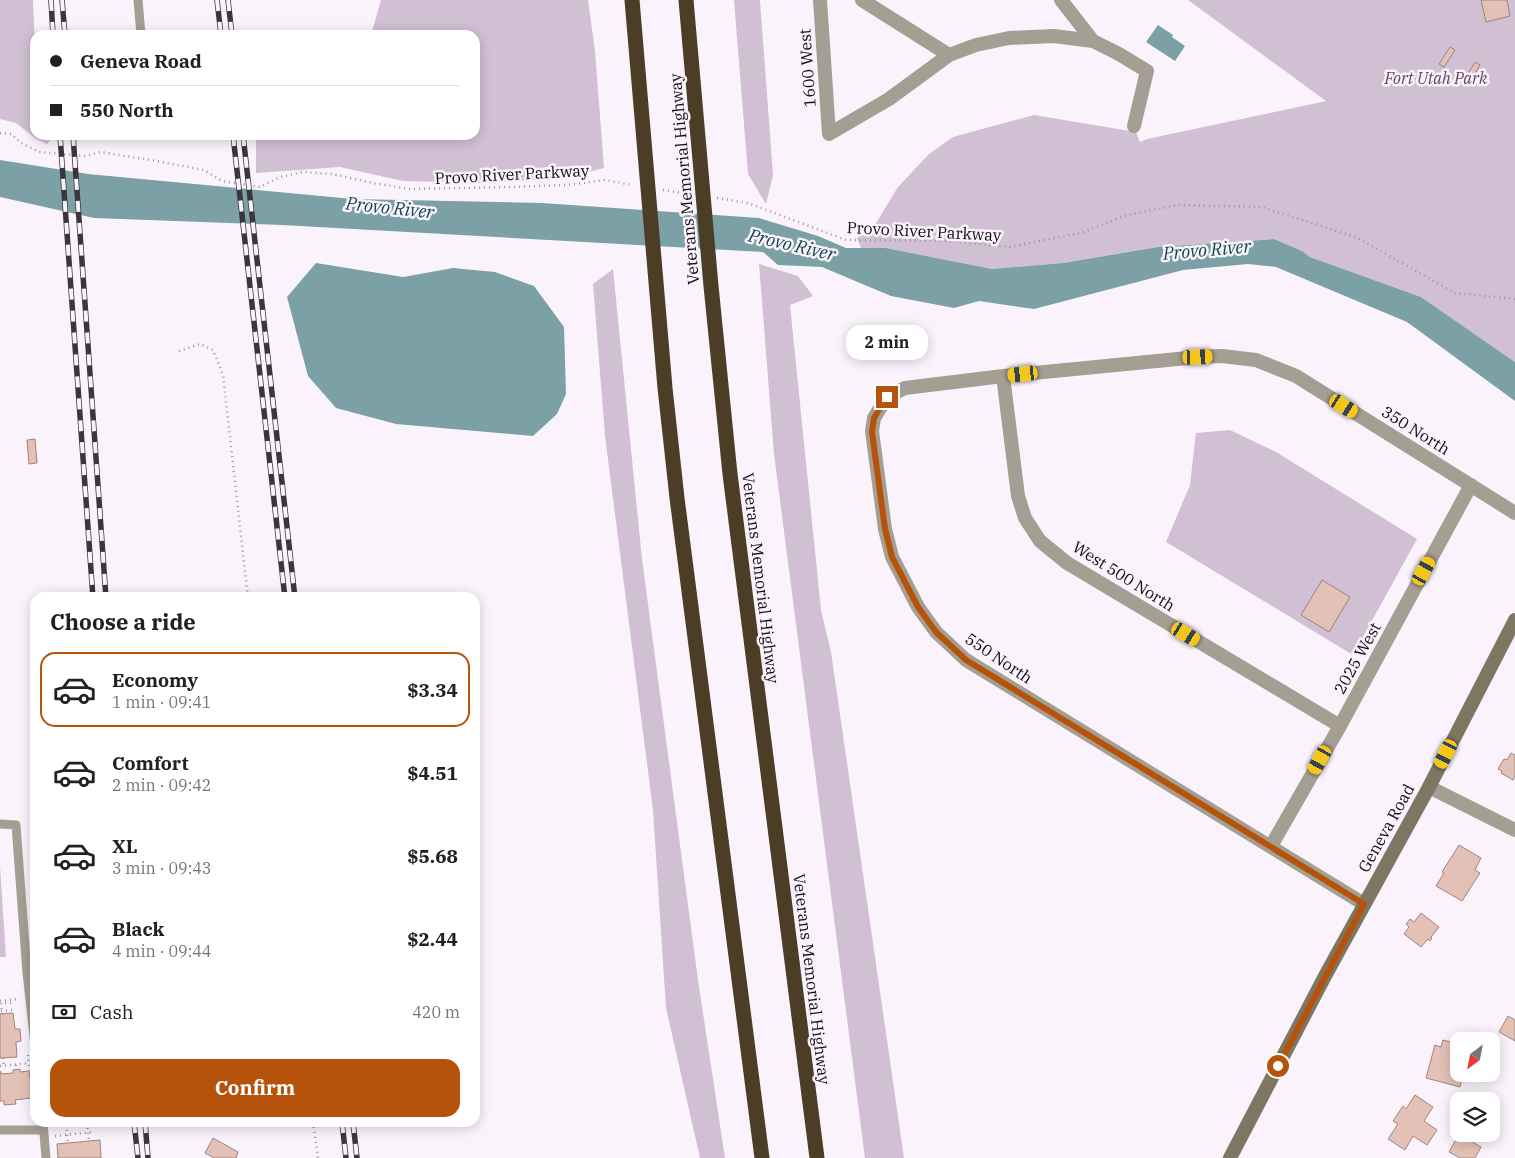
<!DOCTYPE html>
<meta charset="utf-8">
<style>
:root{--surface:#fff;--page:#f2f2f2;--text:#202124;--muted:#757577;--line:#e0e0e0;--accent:#b45309}
body{margin:0;font-family:"IBM Plex Serif",serif;background:var(--page);color:var(--text);height:100vh;display:flex;flex-direction:column;font-size:19px;white-space:nowrap}
*{box-sizing:border-box;margin:0}
p{font-size:16px;color:var(--muted)}
.icon{flex:none;width:28px;height:28px;fill:none;stroke:currentColor;stroke-width:2;stroke-linecap:round;stroke-linejoin:round}
.map{position:relative;flex:1;overflow:hidden}
.sheet{position:absolute;left:30px;top:592px;width:450px;height:535px;display:flex;flex-direction:column;background:var(--surface);border-radius:15px;box-shadow:0 2px 12px #0003}
.sheet>*{flex:none}
.banner{position:absolute;left:30px;top:30px;width:450px;height:110px;border-radius:15px;box-shadow:0 2px 12px #0003;display:grid;align-content:center;height:110px;padding:0 20px;background:var(--surface)}
.needle{width:32px;rotate:212deg}
.controls{position:absolute;left:1450px;top:1032px;display:grid;gap:10px}
.controls a{display:grid;place-items:center;width:50px;height:50px;border-radius:10px;background:var(--surface);box-shadow:0 2px 12px #0003;font-size:25px}
.end{position:absolute;width:22px;height:22px;margin:-11px;border:6px solid #b45309;background:#fff;box-shadow:0 0 0 2px #fff}
.from{border-radius:50%}
.bubble{position:absolute;height:35px;border-radius:15px;background:var(--surface);box-shadow:0 2px 12px #0003;font-size:16px;font-weight:700;line-height:35px;text-align:center}
.car{position:absolute;width:15px;height:30px;margin:-15px -8px;border-radius:6px;box-shadow:0 0 4px 1px #0007;background:linear-gradient(#f5c518 24%,#345 0 40%,#f5c518 0 76%,#345 0 86%,#f5c518 0)}
.banner b{display:flex;align-items:center;gap:18px;height:48px;font-size:19px}
.banner b+b{border-top:1px solid var(--line)}
.banner i{width:12px;height:12px;background:var(--text)}
ul{padding:0;list-style:none}
li{display:flex;align-items:center;gap:15px;height:75px;margin:0 10px 8px;padding:0 10px;border:2px solid transparent;border-radius:15px}
li div{flex:1}
li b{display:block;font-size:19px}
li em{font-style:normal;font-weight:700}
li.active{border-color:var(--accent)}
li>.icon{width:45px;height:45px;stroke-width:1.5}
h2{padding:0 20px;font-size:22px;line-height:60px}
.pay{display:flex;align-items:center;gap:12px;height:55px;padding:0 20px;font-size:19px}
.pay p{margin-inline-start:auto}
.action{display:flex;gap:10px;margin-top:auto;padding:10px 20px}
.action a{flex:1;height:58px;border-radius:15px;background:var(--accent);color:#fff;font-size:20px;font-weight:700;line-height:58px;text-align:center}
.map>svg:first-child{display:block}
.green{fill:#d1bfd4}
.water{fill:#7ba0a6}
.building{fill:#e3c1b6;stroke:#9f847b}
.lines{fill:none;stroke-linecap:round;stroke-linejoin:round}
.path{stroke:#9b949c;stroke-width:2.5;stroke-dasharray:1 4;stroke-linecap:butt}
.service{stroke:#a59e93;stroke-width:9}
.minor{stroke:#a59e93;stroke-width:14}
.secondary{stroke:#7f7563;stroke-width:14}
.motorway{stroke:#4c3e26;stroke-width:15}
.rail-casing{stroke:#3b353c;stroke-width:5.5}
.rail{stroke:#fbf3fc;stroke-width:4;stroke-dasharray:11;stroke-linecap:butt}
.route{stroke:#b45309;stroke-width:6}
.labels{text-anchor:middle;stroke-width:5;stroke-linejoin:round;paint-order:stroke}
.street-label{font-size:16px;fill:#110b12;stroke:#fbf3fc}
.park-label{font-size:16px;font-style:italic;fill:#624267;stroke:#fbf3fc}
.water-label{font-size:18px;font-style:italic;fill:#0d464e;stroke:#fbf3fc}
</style>
<div class="map">
<svg width="1515" height="1158" viewBox="0 0 1515 1158">
<rect width="100%" height="100%" fill="#fbf3fc"/>
<!-- green -->
<path class="green" d="M0,0H33L35,47V135H52V138L47,144L36,139L16,123L0,119Z
M381,0H588L595,51L604,168L566,178L483,183L403,181L340,167L256,173V135H475V35H371Z
M734,0H760L773,175L766,204L748,174Z
M1188,0H1515V362L1421,297L1310,257L1302,251L1274,239L1158,247L1063,263L992,269L886,248H861L857,238L873,228L898,187L929,154L953,137L1034,115L1136,132L1140,142L1147,139L1326,101Z
M759,264L798,276L813,296L790,305L821,610L831,652L904,1158H865L774,454Z
M613,269L642,559L698,980L725,1158H700L666,1008L653,810L605,436L593,284Z
M1230,430L1276,452L1417,539L1353,655L1166,542L1190,485L1196,433Z
M0,866L6,957H0Z"/>
<!-- water -->
<path class="water" d="M1158,25L1173,35L1172,37L1185,46L1175,61L1146,42Z
M0,160L88,174L353,199L542,203L759,218L818,236L846,248H886L992,269L1063,263L1158,247L1274,239L1302,251L1310,257L1421,297L1515,362V401L1407,322L1276,267L1248,264L1183,270L1034,309L979,301L954,308L891,296L822,267L778,265L763,252L282,225L94,218L0,197Z
M316,263L403,277L453,268L495,272L534,286L564,327L566,394L557,414L533,436L396,424L336,408L308,376L287,297Z"/>
<!-- building -->
<path class="building" d="M1481,0H1507L1510,16L1486,22Z
M1450,47L1455,50L1444,67L1439,64Z
M1475,62L1480,65L1469,83L1464,80Z
M35,439L37,463L29,464L27,440Z
M1322,580L1350,597L1329,632L1301,615Z
M1511,753L1515,755V776L1513,780L1501,773L1502,771L1498,769L1504,759L1507,760Z
M1459,845L1481,858L1475,870L1480,873L1462,901L1436,886L1444,873L1442,872Z
M1421,913L1439,927L1431,937L1432,938L1430,941L1428,939L1421,947L1404,934L1409,927L1406,924L1410,919L1414,922Z
M13,1013L15,1029H20L21,1041L16,1042L17,1057L0,1058V1014Z
M1508,1016L1515,1020V1041L1499,1032Z
M1443,1040L1458,1044L1454,1062L1459,1063V1074H1463L1460,1087L1426,1078L1435,1045L1441,1047Z
M20,1069V1072L29,1071L30,1079H32L31,1098L15,1100L16,1104L4,1105V1101H0V1071L2,1074L13,1073V1070Z
M1415,1095L1433,1107L1424,1121L1437,1130L1427,1145L1413,1136L1405,1150L1388,1139L1398,1124L1393,1121L1403,1106L1406,1109Z
M1459,1134L1481,1147L1475,1158H1460L1449,1152Z
M213,1138L238,1152L236,1158H214L205,1153Z
M100,1140L101,1158H58L57,1144Z"/>
<g class="lines">
<!-- path -->
<path class="path" d="M0,133L11,134L21,143L39,152L86,156L100,152L151,160L204,170L222,181L260,187L280,177L303,172L332,174L373,183L410,189L511,187L567,185L605,180L633,185
M663,190L689,194
M717,198L748,203L846,240L949,241L1010,247L1084,232L1124,216L1178,205L1261,207L1356,237L1455,293L1515,299
M179,351L200,344L213,350L223,375L248,598
M0,1001L18,999
M1,1011L13,1010
M2,1014L1,1003H11V1000
M28,1055L30,1073
M3,1058L4,1066
M16,1065V1070
M0,1066L29,1063
M313,1122L318,1158
M87,1123L89,1141
M66,1125L68,1143
M55,1136L92,1132"/>
<!-- service -->
<path class="service" d="M138,0L141,35
M0,824L16,825L27,973L35,1045
M43,1122L46,1158
M0,1130H43"/>
<!-- minor -->
<path class="minor" d="M820,0L829,134L889,99L949,55L976,45L1009,38L1054,36L1093,41
M862,0L949,55
M1061,0L1093,41L1119,54L1147,71L1134,126
M1003,376L1018,496L1025,518L1040,541L1067,563L1340,726
M1429,787L1515,830
M1271,846L1340,726L1471,485
M1364,904L966,660L936,632L918,607L892,557L885,529L872,431L874,418L887,397L905,388L1003,376L1198,357L1222,356L1256,360L1296,376L1515,513"/>
<!-- secondary -->
<path class="secondary" d="M1230,1158L1325,976L1429,787L1515,620"/>
<!-- motorway -->
<path class="motorway" d="M632,0L665,388L677,498L762,1158
M686,0L711,286L730,474L817,1158"/>
<!-- rail casing -->
<g class="rail-casing">
<path id="rail" d="M51,0L53,35
M62,0L65,35
M217,0L221,35
M228,0L232,35
M60,135L93,598
M73,135L106,598
M233,135L285,598
M243,135L295,598
M134,1122L138,1158
M145,1122L148,1158
M342,1122L346,1158
M353,1122L357,1158"/>
</g>
<!-- rail -->
<use href="#rail" class="rail"/>
</g>
<g class="lines">
<!-- route -->
<path class="route" d="M887,397L874,418L872,432L885,529L892,557L918,607L936,632L966,660L1364,904L1278,1066"/>
</g>
<g class="labels">
<!-- street labels -->
<g class="street-label">
<text transform="translate(807 68) rotate(-94)" y="6">1600 West</text>
<text transform="translate(512 174) rotate(-3)" y="6">Provo River Parkway</text>
<text transform="translate(684 179) rotate(-95)" y="6">Veterans Memorial Highway</text>
<text transform="translate(924 231) rotate(3)" y="6">Provo River Parkway</text>
<text transform="translate(1416 430) rotate(32)" y="6">350 North</text>
<text transform="translate(1124 576) rotate(32)" y="6">West 500 North</text>
<text transform="translate(761 578) rotate(83)" y="6">Veterans Memorial Highway</text>
<text transform="translate(999 658) rotate(34)" y="6">550 North</text>
<text transform="translate(1357 658) rotate(-61)" y="6">2025 West</text>
<text transform="translate(1386 828) rotate(-61)" y="6">Geneva Road</text>
<text transform="translate(812 979) rotate(83)" y="6">Veterans Memorial Highway</text>
</g>
<!-- park labels -->
<g class="park-label">
<text x="1436" y="84">Fort Utah Park</text>
</g>
<!-- water labels -->
<g class="water-label">
<text transform="translate(390 208) rotate(6)" y="6">Provo River</text>
<text transform="translate(792 245) rotate(13)" y="6">Provo River</text>
<text transform="translate(1207 250) rotate(-5)" y="6">Provo River</text>
</g>
</g>
</svg>
<div class="controls">
<a><svg class="needle" viewBox="-14 -14 28 28"><path d="M0-13l5 13h-10z" fill="#e53935"/><path d="M0 13l5-13h-10z" fill="#757577"/></svg></a>
<a><svg class="icon" aria-label="layers" viewBox="0 0 24 24"><path d="M12 4l9 5-9 5-9-5zM3 14l9 5 9-5"/></svg></a>
</div>
<i class="end from" style="left:1278px;top:1066px"></i>
<i class="end" style="left:887px;top:397px"></i>
<div class="bubble" style="left:846px;top:325px;width:82px">2 min</div>
<i class="car" style="left:1198px;top:357px;rotate:88deg"></i>
<i class="car" style="left:1023px;top:374px;rotate:264deg"></i>
<i class="car" style="left:1344px;top:406px;rotate:122deg"></i>
<i class="car" style="left:1424px;top:571px;rotate:29deg"></i>
<i class="car" style="left:1186px;top:634px;rotate:121deg"></i>
<i class="car" style="left:1446px;top:754px;rotate:207deg"></i>
<i class="car" style="left:1320px;top:760px;rotate:209deg"></i>
<div class="banner">
<b><i class="from"></i>Geneva Road</b>
<b><i></i>550 North</b>
</div>
<section class="sheet">
<h2>Choose a ride</h2>
<ul>
<li class="active"><svg class="icon" aria-label="car" viewBox="0 0 24 24"><path d="M5 17H2v-5l4-1 3-4h7l3 4 3 1v5h-3M9 17h6M6 11h13"/><circle cx="7" cy="17" r="2"/><circle cx="17" cy="17" r="2"/></svg><div><b>Economy</b><p>1 min · 09:41</p></div><em>$3.34</em></li>
<li><svg class="icon" aria-label="car" viewBox="0 0 24 24"><path d="M5 17H2v-5l4-1 3-4h7l3 4 3 1v5h-3M9 17h6M6 11h13"/><circle cx="7" cy="17" r="2"/><circle cx="17" cy="17" r="2"/></svg><div><b>Comfort</b><p>2 min · 09:42</p></div><em>$4.51</em></li>
<li><svg class="icon" aria-label="car" viewBox="0 0 24 24"><path d="M5 17H2v-5l4-1 3-4h7l3 4 3 1v5h-3M9 17h6M6 11h13"/><circle cx="7" cy="17" r="2"/><circle cx="17" cy="17" r="2"/></svg><div><b>XL</b><p>3 min · 09:43</p></div><em>$5.68</em></li>
<li><svg class="icon" aria-label="car" viewBox="0 0 24 24"><path d="M5 17H2v-5l4-1 3-4h7l3 4 3 1v5h-3M9 17h6M6 11h13"/><circle cx="7" cy="17" r="2"/><circle cx="17" cy="17" r="2"/></svg><div><b>Black</b><p>4 min · 09:44</p></div><em>$2.44</em></li>
</ul>
<div class="pay"><svg class="icon" aria-label="cash" viewBox="0 0 24 24"><path d="M3 7h18v10H3z"/><circle cx="12" cy="12" r="2"/></svg>Cash<p>420 m</p></div>
<div class="action"><a>Confirm</a></div>
</section>
</div>
